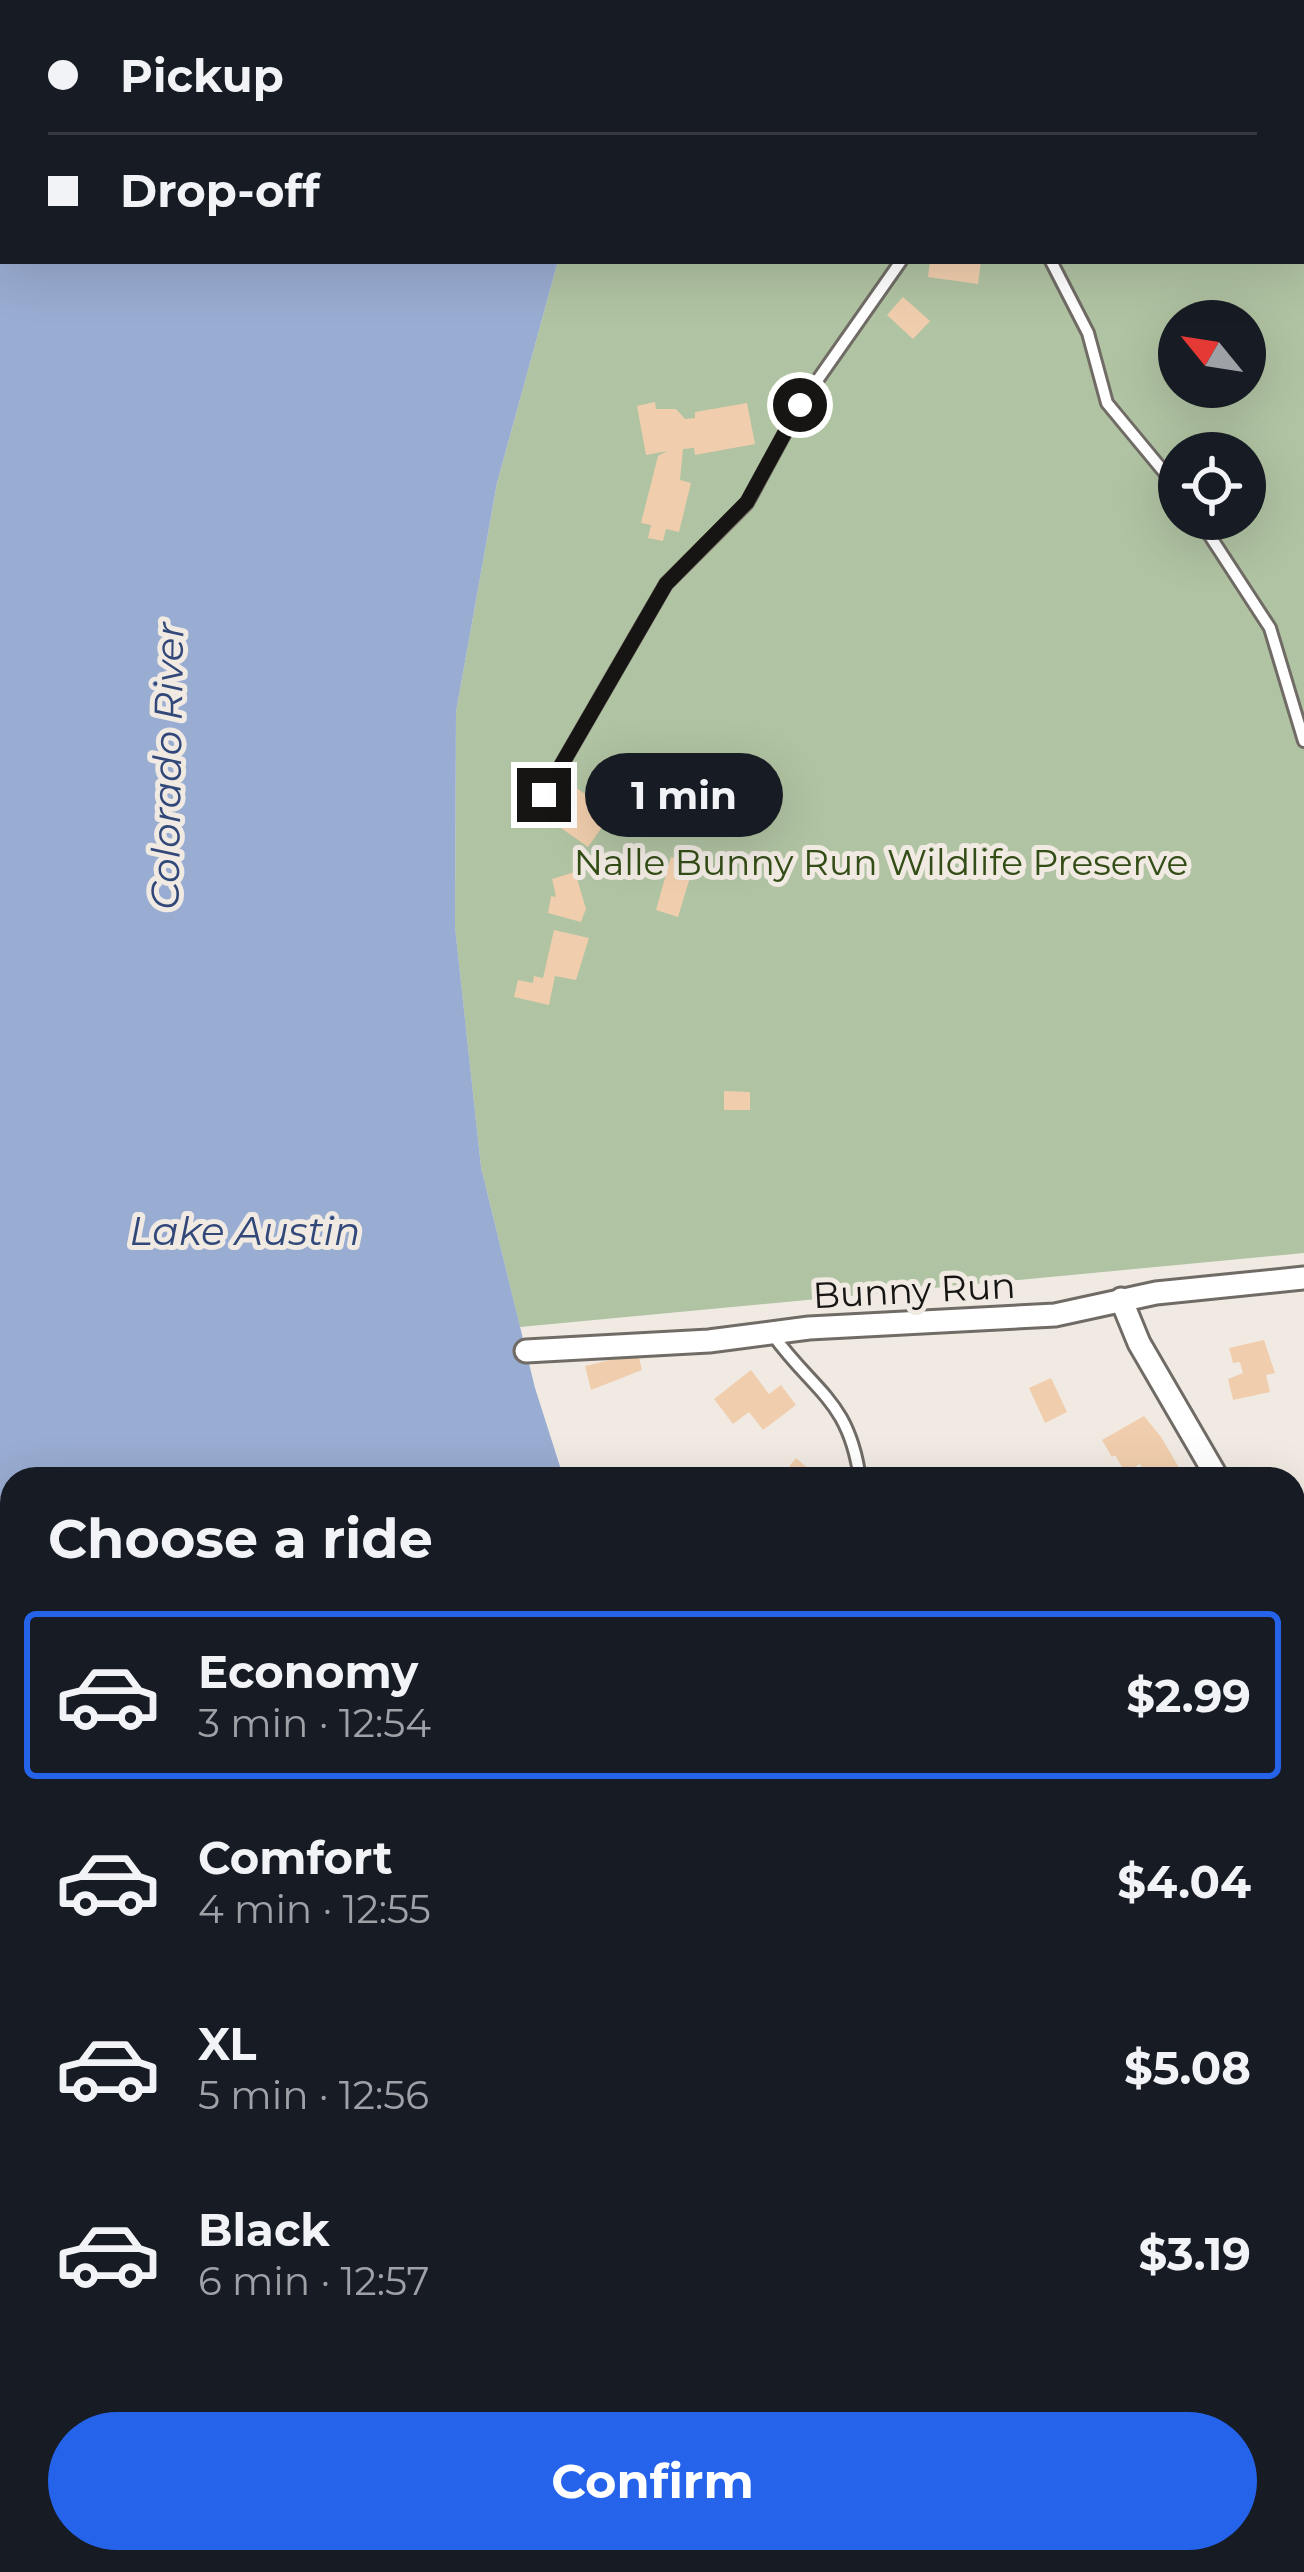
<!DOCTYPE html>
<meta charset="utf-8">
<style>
:root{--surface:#171b24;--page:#242831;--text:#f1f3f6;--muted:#9ea1a6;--line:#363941;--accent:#2563eb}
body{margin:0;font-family:Montserrat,sans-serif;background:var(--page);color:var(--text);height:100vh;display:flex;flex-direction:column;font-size:45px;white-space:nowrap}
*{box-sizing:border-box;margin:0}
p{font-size:39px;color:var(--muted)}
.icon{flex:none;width:66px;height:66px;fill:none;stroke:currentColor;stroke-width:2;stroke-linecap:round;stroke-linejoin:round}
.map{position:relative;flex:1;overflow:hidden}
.side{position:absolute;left:0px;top:1467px;width:1305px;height:1107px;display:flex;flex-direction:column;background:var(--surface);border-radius:36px 36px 0 0;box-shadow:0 12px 48px #0002}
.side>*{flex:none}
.hud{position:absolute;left:0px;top:0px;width:1305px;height:264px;box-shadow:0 12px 48px #0002;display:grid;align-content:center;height:264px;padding:0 48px;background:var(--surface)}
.needle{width:78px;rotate:300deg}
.fabs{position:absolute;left:1158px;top:300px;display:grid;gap:24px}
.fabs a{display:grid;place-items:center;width:108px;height:108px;border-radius:50%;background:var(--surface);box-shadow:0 12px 48px #0002;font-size:60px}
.end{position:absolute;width:54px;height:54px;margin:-27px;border:15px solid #171513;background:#fff;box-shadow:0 0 0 6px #fff}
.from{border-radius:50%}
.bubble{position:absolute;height:84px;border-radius:42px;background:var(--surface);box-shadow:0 12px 48px #0002;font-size:39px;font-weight:700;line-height:84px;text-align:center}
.hud b{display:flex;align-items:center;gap:42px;height:114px;font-size:45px}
.hud b+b{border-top:3px solid var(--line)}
.hud i{width:30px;height:30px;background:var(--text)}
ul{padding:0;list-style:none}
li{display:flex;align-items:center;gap:36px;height:168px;margin:0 24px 18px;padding:0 24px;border:6px solid transparent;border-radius:12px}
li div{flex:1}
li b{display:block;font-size:45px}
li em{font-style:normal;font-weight:700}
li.current{border-color:var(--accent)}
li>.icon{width:108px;height:108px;stroke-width:1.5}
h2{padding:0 48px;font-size:54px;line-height:144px}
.primary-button{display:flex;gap:24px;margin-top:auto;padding:24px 48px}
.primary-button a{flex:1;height:138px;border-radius:72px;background:var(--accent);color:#fff;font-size:48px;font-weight:700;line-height:138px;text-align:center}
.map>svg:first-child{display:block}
.green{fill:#b0c3a2;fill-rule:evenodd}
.water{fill:#99acd1}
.building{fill:#f0cead}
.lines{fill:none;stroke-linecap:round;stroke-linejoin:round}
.service-casing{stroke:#706b65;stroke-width:16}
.minor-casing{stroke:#706b65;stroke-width:27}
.service{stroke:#fff;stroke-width:10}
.minor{stroke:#fff;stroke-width:21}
.route{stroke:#171513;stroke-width:15}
.labels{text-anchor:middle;stroke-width:10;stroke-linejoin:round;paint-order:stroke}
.park-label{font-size:36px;fill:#334d16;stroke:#f0eae3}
.street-label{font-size:36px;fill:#171513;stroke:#f0eae3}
.water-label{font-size:39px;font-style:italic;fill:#314879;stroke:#f0eae3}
</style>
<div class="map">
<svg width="1304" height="2572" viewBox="0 0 1304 2572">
<rect width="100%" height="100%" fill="#f0eae3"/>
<!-- green -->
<path class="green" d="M664,0H1304V1253L520,1327L481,1167L455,928L456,712L497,483L558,261H1302V3H662ZM1179,321H1245V387H1179ZM1179,453H1245V519H1179Z
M0,1679L12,1703V1936L0,1935Z
M12,2039V2481L0,2466V2041Z
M235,2562H526L532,2572H236Z"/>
<!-- water -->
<path class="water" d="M0,0H664L3,3V261H558L497,483L456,712L455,927L481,1167L535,1388L564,1479H12V1703L0,1679Z
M526,2562H1096L1103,2572H532Z"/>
<!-- building -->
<path class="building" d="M930,261H981L978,284L928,277Z
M903,297L930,321L913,339L887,315Z
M655,402L656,409H676L685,419L695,418V412L747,403L755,444L695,455L694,448L683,449L680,480L691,483L679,532L666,529L663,541L648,538L651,525L641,523L658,456L667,451L646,455L637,406Z
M575,787L612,813L588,847L551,821Z
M671,857L694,864L678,917L656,910Z
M575,872L586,909L581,922L548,913L551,896L556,897L552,879Z
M554,930L589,938L576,980L555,976L549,1005L514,997L518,980L533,983L534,976L543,978Z
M724,1091L750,1092V1110H724Z
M1264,1340L1275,1373L1266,1375L1270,1392L1233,1400L1228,1379L1243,1373L1240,1362L1233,1363L1229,1348Z
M638,1353L642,1370L591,1390L585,1366Z
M751,1370L769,1394L781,1385L796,1405L763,1430L749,1412L733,1424L714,1399Z
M1051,1378L1067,1412L1045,1423L1029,1388Z
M1144,1416L1161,1437L1184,1476L1148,1479L1140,1464L1125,1472L1115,1455L1112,1457L1102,1440Z
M796,1458L811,1471L804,1479H791L784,1473Z
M1293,1748L1304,1768V1809L1293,1790Z
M1293,2107L1304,2127V2187L1293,2193Z
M1304,2489V2531L1293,2537V2495Z"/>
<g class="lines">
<!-- service casing -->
<g class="service-casing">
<path id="service" d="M1051,261L1088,333L1107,403L1179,490
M1199,519L1270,628L1304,741
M544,795L666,584L747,503L800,405L901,261
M773,1335C815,1393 849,1400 860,1479"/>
</g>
<!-- minor casing -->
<g class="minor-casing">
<path id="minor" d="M1121,1299L1139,1343L1218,1479
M526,1351L709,1341L809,1328L1055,1315L1156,1293L1304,1278
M1293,1609L1304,1628
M1293,1944L1304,1964
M1293,2236L1304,2233
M1209,2562L1216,2572"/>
</g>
<!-- service -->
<use href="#service" class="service"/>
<!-- minor -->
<use href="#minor" class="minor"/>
</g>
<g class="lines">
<!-- route -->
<path class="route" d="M544,795L666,584L747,502L800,405"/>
</g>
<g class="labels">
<!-- park labels -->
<g class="park-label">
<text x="881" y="875">Nalle Bunny Run Wildlife Preserve</text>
</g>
<!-- street labels -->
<g class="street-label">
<text transform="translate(914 1290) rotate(-3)" y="13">Bunny Run</text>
</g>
<!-- water labels -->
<g class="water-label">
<text transform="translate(167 766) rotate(-89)" y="14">Colorado River</text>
<text x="245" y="1245">Lake Austin</text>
</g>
</g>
</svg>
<div class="fabs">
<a><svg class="needle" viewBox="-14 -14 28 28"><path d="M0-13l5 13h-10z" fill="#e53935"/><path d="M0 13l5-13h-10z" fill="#9ea1a6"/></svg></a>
<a><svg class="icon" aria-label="locate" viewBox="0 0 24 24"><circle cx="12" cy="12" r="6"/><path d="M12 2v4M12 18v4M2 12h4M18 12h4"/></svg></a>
</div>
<i class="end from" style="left:800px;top:405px"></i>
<i class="end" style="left:544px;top:795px"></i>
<div class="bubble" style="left:585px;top:753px;width:198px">1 min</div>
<div class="hud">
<b><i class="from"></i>Pickup</b>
<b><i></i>Drop-off</b>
</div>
<section class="side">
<h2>Choose a ride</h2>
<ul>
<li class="current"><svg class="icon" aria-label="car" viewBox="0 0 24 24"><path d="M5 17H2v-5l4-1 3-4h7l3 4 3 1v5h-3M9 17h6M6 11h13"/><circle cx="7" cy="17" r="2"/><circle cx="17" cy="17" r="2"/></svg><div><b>Economy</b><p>3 min · 12:54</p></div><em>$2.99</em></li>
<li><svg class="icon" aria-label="car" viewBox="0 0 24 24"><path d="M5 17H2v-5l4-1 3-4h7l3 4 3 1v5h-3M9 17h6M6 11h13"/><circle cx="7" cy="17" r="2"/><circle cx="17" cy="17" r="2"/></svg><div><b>Comfort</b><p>4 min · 12:55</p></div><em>$4.04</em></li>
<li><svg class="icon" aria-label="car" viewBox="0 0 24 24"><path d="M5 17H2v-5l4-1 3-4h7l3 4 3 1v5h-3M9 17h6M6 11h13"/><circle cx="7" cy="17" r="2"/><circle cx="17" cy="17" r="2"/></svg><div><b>XL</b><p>5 min · 12:56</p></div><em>$5.08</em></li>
<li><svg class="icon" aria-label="car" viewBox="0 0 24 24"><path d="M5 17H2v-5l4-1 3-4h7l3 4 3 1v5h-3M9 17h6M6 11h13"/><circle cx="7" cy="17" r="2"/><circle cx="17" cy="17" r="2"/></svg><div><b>Black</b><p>6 min · 12:57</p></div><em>$3.19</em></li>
</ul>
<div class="primary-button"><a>Confirm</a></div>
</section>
</div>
